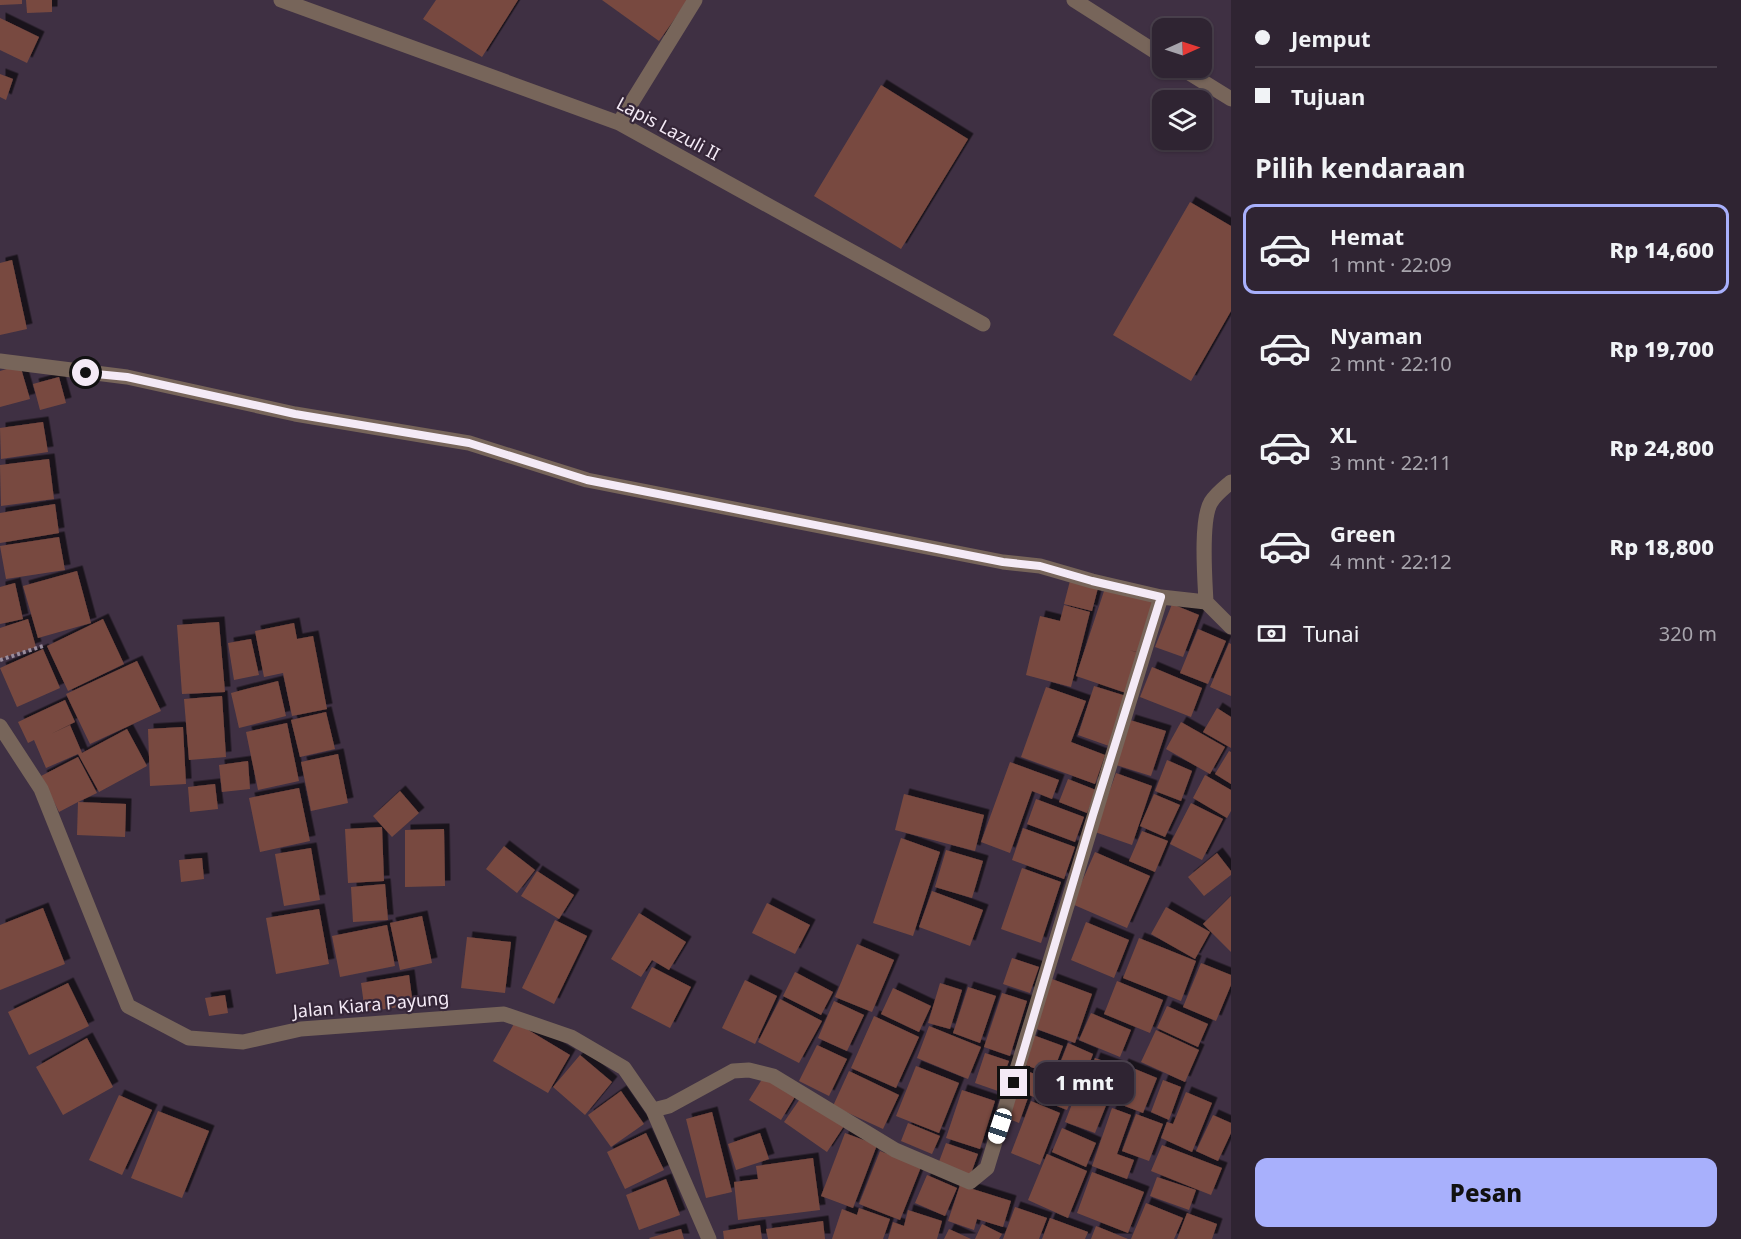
<!DOCTYPE html>
<html lang="id">
<meta charset="utf-8">
<style>
:root{--surface:#2f2432;--page:#3b303e;--text:#f1f3f6;--muted:#a7a4ac;--line:#4a414d;--accent:#a8b0fc}
body{margin:0;font-family:"Noto Sans",sans-serif;background:var(--page);color:var(--text);height:100vh;display:flex;flex-direction:column;font-size:22px;white-space:nowrap}
*{box-sizing:border-box;margin:0}
p{font-size:20px;color:var(--muted)}
.icon{flex:none;width:33px;height:33px;fill:none;stroke:currentColor;stroke-width:2;stroke-linecap:round;stroke-linejoin:round}
.map{position:relative;flex:1;overflow:hidden}
.sheet{display:flex;flex-direction:column;background:var(--surface);width:510px}
.sheet>*{flex:none}
.guide{display:grid;align-content:center;height:132px;padding:0 24px;background:var(--surface)}
.needle{width:39px;rotate:87deg}
.fabs{position:absolute;left:1152px;top:18px;display:grid;gap:12px}
.fabs a{display:grid;place-items:center;width:60px;height:60px;border-radius:12px;background:var(--surface);box-shadow:0 2px 4px #0004,0 0 0 2px var(--line);font-size:30px}
.end{position:absolute;width:27px;height:27px;margin:-14px;border:8px solid #f4eaf6;background:#111;box-shadow:0 0 0 3px #111}
.from{border-radius:50%}
.bubble{position:absolute;height:42px;border-radius:12px;background:var(--surface);box-shadow:0 2px 4px #0004,0 0 0 2px var(--line);font-size:20px;font-weight:800;line-height:42px;text-align:center}
.car{position:absolute;width:18px;height:36px;margin:-18px -9px;border-radius:8px;box-shadow:0 0 4px 2px #0007;background:linear-gradient(#fff 24%,#345 0 40%,#fff 0 76%,#345 0 86%,#fff 0)}
.guide b{display:flex;align-items:center;gap:21px;height:57px;font-size:22px}
.guide b+b{border-top:2px solid var(--line)}
.guide i{width:15px;height:15px;background:var(--text)}
ul{padding:0;list-style:none}
li{display:flex;align-items:center;gap:18px;height:90px;margin:0 12px 9px;padding:0 12px;border:3px solid transparent;border-radius:12px}
li div{flex:1}
li b{display:block;font-size:22px}
li em{font-style:normal;font-weight:800}
li.current{border-color:var(--accent)}
li>.icon{width:54px;height:54px;stroke-width:1.5}
h2{padding:0 24px;font-size:27px;line-height:72px}
.pay{display:flex;align-items:center;gap:15px;height:66px;padding:0 24px;font-size:22px}
.pay p{margin-inline-start:auto}
.action{display:flex;gap:12px;margin-top:auto;padding:12px 24px}
.action a{flex:1;height:69px;border-radius:12px;background:var(--accent);color:#111;font-size:24px;font-weight:800;line-height:69px;text-align:center}
main{display:flex;flex:1;min-height:0}
.map>svg:first-child{display:block}
.building{fill:#784a40;filter:url(#shadow)}
.lines{fill:none;stroke-linecap:round;stroke-linejoin:round}
.path{stroke:#998c9c;stroke-width:4;stroke-dasharray:3 3;stroke-linecap:butt}
.minor{stroke:#77655a;stroke-width:15}
.route{stroke:#f4eaf6;stroke-width:8}
.labels{text-anchor:middle;stroke-width:4.5;stroke-linejoin:round;paint-order:stroke}
.street-label{font-size:18px;fill:#f4eaf6;stroke:#352638}
</style>
<main>
<div class="map">
<svg width="1231" height="1239" viewBox="0 0 1231 1239">
<defs>
<filter id="shadow"><feDropShadow dx="5.5" dy="-5.5" stdDeviation="0" flood-color="#0009"/></filter>
</defs>
<rect width="100%" height="100%" fill="#3f3043"/>
<!-- building -->
<path class="building" d="M0,0H22V4L0,5Z
M26,0H52V12L27,13Z
M436,0H518L482,57L423,19Z
M602,0H688L659,41Z
M0,18L39,37L27,63L0,50Z
M0,74L13,79L6,100L0,97Z
M881,85L968,139L901,249L814,196Z
M1190,202L1231,226V311L1191,381L1113,335Z
M12,260L27,329L0,335V263Z
M20,365L30,399L0,407V371Z
M59,377L66,403L40,410L33,384Z
M43,422L48,452L1,459L0,428Z
M49,459L54,499L1,506L0,465Z
M55,504L59,533L0,543V513Z
M59,537L65,570L6,579L0,546Z
M77,571L91,623L38,638L23,586Z
M1071,577L1099,584L1092,611L1064,604Z
M15,583L23,619L0,624V587Z
M1106,585L1153,600L1137,652L1129,650L1139,653L1126,693L1076,676Z
M1172,604L1199,615L1183,657L1155,647Z
M1064,605L1090,612L1071,687L1026,675L1040,616L1060,621Z
M28,619L36,647L0,659V628Z
M103,619L124,664L68,691L47,646Z
M219,622L225,692L182,694L177,625Z
M294,623L297,639L313,636L327,709L292,716L283,673L264,677L255,631Z
M1198,629L1226,641L1208,684L1180,673Z
M251,639L259,675L234,680L228,643Z
M1229,643L1231,644V696L1210,687Z
M43,649L60,688L17,707L0,668Z
M137,661L161,711L90,744L66,694Z
M1152,667L1202,688L1191,717L1140,697Z
M278,681L286,716L239,728L231,693Z
M1094,686L1126,696L1109,746L1078,735Z
M1046,687L1086,701L1071,742L1105,755L1095,784L1021,757Z
M222,696L226,757L189,760L184,699Z
M65,700L75,722L51,734L70,725L82,753L127,729L147,766L99,792L78,754L46,768L34,740L28,743L18,722Z
M1217,708L1231,717V748L1203,732Z
M326,712L335,749L300,757L291,720Z
M1130,720L1166,731L1151,776L1116,765Z
M1181,722L1225,747L1210,774L1166,749Z
M287,723L299,781L258,790L246,732Z
M183,727L186,784L150,786L148,729Z
M1229,751L1231,752V784L1215,774Z
M338,754L348,803L311,811L301,762Z
M78,757L97,793L78,802L126,804L125,837L77,835L78,802L59,812L41,776Z
M1167,760L1192,771L1181,801L1155,791Z
M248,761L250,789L222,792L219,765Z
M1010,762L1059,780L1052,799L1032,791L1010,853L981,842Z
M1116,773L1152,786L1132,845L1095,832Z
M1205,775L1231,790V811L1227,818L1193,798Z
M1068,779L1096,790L1087,813L1059,802Z
M215,784L218,809L190,812L188,787Z
M299,788L310,841L260,852L249,798Z
M400,791L419,813L392,837L373,816Z
M904,794L984,815L975,851L895,830Z
M1154,794L1180,805L1165,837L1140,826Z
M1036,799L1084,817L1075,842L1027,824Z
M1191,803L1223,819L1202,860L1170,844Z
M382,827L384,881L348,883L345,829Z
M1023,828L1075,847L1064,879L1012,860Z
M444,829L445,886L405,887V830Z
M1142,831L1168,841L1155,872L1129,861Z
M901,838L940,852L913,936L873,923Z
M504,846L535,870L517,893L486,869Z
M311,848L320,900L284,906L275,854Z
M946,850L983,861L972,898L935,887Z
M1095,852L1150,876L1127,928L1072,904Z
M1217,853L1231,871V875L1204,896L1188,877Z
M202,858L204,879L181,882L179,860Z
M1022,868L1061,882L1041,943L1001,929Z
M537,871L574,895L559,919L521,896Z
M385,884L388,920L353,922L351,887Z
M932,891L983,910L970,946L919,927Z
M1231,896V952L1203,924Z
M767,903L810,925L795,954L752,933Z
M1166,907L1210,932L1195,959L1151,934Z
M43,908L65,964L0,990V925Z
M319,909L329,964L276,974L266,918Z
M639,913L686,942L669,970L652,960L641,977L611,959Z
M422,916L432,963L400,970L390,923Z
M555,920L587,936L554,1004L522,988Z
M1086,922L1129,940L1114,978L1071,960Z
M387,925L395,966L340,977L332,936Z
M467,937L511,942L505,993L461,988Z
M1139,938L1196,961L1181,1001L1123,978Z
M857,944L894,960L872,1012L835,997Z
M1012,958L1039,967L1030,993L1003,984Z
M1201,963L1231,975V985L1216,1021L1183,1007Z
M652,967L691,987L670,1028L631,1008Z
M795,972L833,992L821,1015L783,996Z
M409,975L413,1005L365,1012L361,983Z
M1052,979L1092,994L1075,1043L1034,1028Z
M745,980L777,996L755,1044L722,1028Z
M1117,981L1163,1000L1150,1033L1104,1014Z
M68,983L89,1026L29,1055L8,1012Z
M940,983L962,990L950,1029L928,1023Z
M968,987L996,996L980,1043L953,1033Z
M893,988L931,1006L919,1032L881,1014Z
M1002,993L1027,1001L1010,1056L984,1047Z
M225,995L228,1013L209,1016L205,998Z
M780,999L822,1021L799,1063L758,1042Z
M834,1001L864,1015L847,1051L818,1038Z
M1167,1006L1208,1024L1198,1047L1157,1028Z
M1091,1013L1131,1030L1120,1057L1079,1040Z
M874,1016L919,1037L896,1088L851,1068Z
M515,1022L570,1055L548,1093L493,1061Z
M929,1026L981,1047L968,1079L917,1058Z
M1156,1030L1199,1050L1185,1082L1141,1062Z
M1033,1035L1063,1046L1052,1075L1023,1064Z
M87,1038L113,1087L63,1115L36,1067Z
M1068,1043L1093,1054L1081,1086L1055,1076Z
M817,1045L847,1059L829,1096L799,1081Z
M985,1053L1009,1061L998,1091L975,1083Z
M580,1055L612,1082L585,1115L553,1087Z
M1095,1058L1117,1066L1106,1096L1084,1088Z
M1123,1064L1157,1078L1143,1113L1109,1100Z
M916,1066L959,1083L939,1133L896,1116Z
M1021,1069L1046,1078L1039,1099L1029,1095L1019,1123L1004,1117Z
M849,1071L899,1095L883,1129L833,1106Z
M764,1076L796,1095L781,1120L749,1100Z
M1163,1080L1181,1087L1169,1120L1151,1112Z
M1050,1081L1075,1091L1067,1110L1042,1100Z
M962,1090L995,1101L980,1149L946,1138Z
M621,1091L644,1124L611,1147L588,1115Z
M1077,1091L1107,1103L1095,1133L1065,1122Z
M1186,1092L1212,1103L1192,1152L1161,1138L1167,1122L1173,1124Z
M119,1095L152,1110L122,1175L89,1160Z
M802,1096L844,1126L827,1152L784,1122Z
M1031,1101L1060,1113L1040,1165L1011,1153Z
M1112,1108L1131,1115L1117,1154L1134,1160L1127,1179L1092,1166Z
M158,1111L209,1131L182,1198L131,1178Z
M712,1112L732,1192L706,1198L686,1119Z
M1136,1114L1163,1124L1149,1161L1122,1151Z
M1213,1115L1231,1123V1133L1218,1161L1196,1151Z
M908,1123L940,1136L932,1154L901,1141Z
M1062,1128L1096,1143L1086,1167L1052,1152Z
M646,1133L664,1170L625,1189L607,1152Z
M760,1133L769,1159L736,1170L728,1144Z
M845,1133L877,1145L853,1208L821,1196Z
M946,1143L978,1154L969,1179L937,1167Z
M1162,1145L1222,1168L1211,1195L1151,1171Z
M880,1151L921,1167L900,1220L859,1204Z
M1047,1154L1087,1171L1068,1218L1028,1200Z
M813,1158L820,1210L738,1220L734,1182L758,1179L756,1166Z
M1092,1172L1144,1192L1128,1233L1077,1213Z
M927,1175L957,1188L945,1216L915,1203Z
M1157,1177L1196,1190L1189,1210L1150,1196Z
M666,1179L680,1215L639,1230L626,1195Z
M960,1185L1011,1201L1003,1227L977,1219L974,1230L948,1221Z
M1146,1203L1183,1218L1174,1239H1131Z
M1015,1207L1047,1218L1039,1239H1003Z
M859,1208L890,1219L883,1239H832L842,1209L857,1215Z
M908,1210L942,1221L937,1239H888L893,1222L904,1226Z
M1187,1213L1217,1224L1212,1239H1177Z
M1050,1218L1088,1232L1085,1239H1042Z
M823,1221L825,1239H768L766,1229Z
M982,1224L1002,1234L999,1239H975Z
M760,1225L762,1239H724L723,1231Z
M1096,1226L1128,1239H1091Z
M681,1229L684,1239H650L649,1238Z
M949,1229L971,1239H944Z"/>
<g class="lines">
<!-- path -->
<path class="path" d="M0,660L43,646"/>
<!-- minor -->
<path class="minor" d="M281,0L619,123L983,324
M1074,0L1162,56
M1181,68L1231,99
M619,123L695,0
M0,361L127,377L295,414L469,443L587,480L1003,562L1040,566L1092,581L1161,597L1206,602L1231,627
M1206,602C1205,580 1200,520 1211,502C1216,494 1224,488 1231,482
M0,726L41,789L128,1006L189,1038L243,1042L301,1029L504,1014L571,1037L624,1068L653,1110L709,1239
M653,1110L669,1106L733,1071L749,1070L773,1076L895,1150L970,1182L987,1168L1161,597"/>
</g>
<g class="lines">
<!-- route -->
<path class="route" d="M86,373L127,377L295,414L469,443L587,480L1003,562L1040,566L1092,581L1161,597L1093,815L1014,1083"/>
</g>
<g class="labels">
<!-- street labels -->
<g class="street-label">
<text transform="translate(668 129) rotate(28)" y="6">Lapis Lazuli II</text>
<text transform="translate(371 1005) rotate(-5)" y="6">Jalan Kiara Payung</text>
</g>
</g>
</svg>
<div class="fabs">
<a><svg class="needle" viewBox="-14 -14 28 28"><path d="M0-13l5 13h-10z" fill="#e53935"/><path d="M0 13l5-13h-10z" fill="#a7a4ac"/></svg></a>
<a><svg class="icon" aria-label="layers" viewBox="0 0 24 24"><path d="M12 4l9 5-9 5-9-5zM3 14l9 5 9-5"/></svg></a>
</div>
<i class="end from" style="left:86px;top:373px"></i>
<i class="end" style="left:1014px;top:1083px"></i>
<div class="bubble" style="left:1035px;top:1062px;width:99px">1 mnt</div>
<i class="car" style="left:1000px;top:1126px;rotate:198deg"></i>
</div>
<section class="sheet">
<div class="guide">
<b><i class="from"></i>Jemput</b>
<b><i></i>Tujuan</b>
</div>
<h2>Pilih kendaraan</h2>
<ul>
<li class="current"><svg class="icon" aria-label="car" viewBox="0 0 24 24"><path d="M5 17H2v-5l4-1 3-4h7l3 4 3 1v5h-3M9 17h6M6 11h13"/><circle cx="7" cy="17" r="2"/><circle cx="17" cy="17" r="2"/></svg><div><b>Hemat</b><p>1 mnt · 22:09</p></div><em>Rp 14,600</em></li>
<li><svg class="icon" aria-label="car" viewBox="0 0 24 24"><path d="M5 17H2v-5l4-1 3-4h7l3 4 3 1v5h-3M9 17h6M6 11h13"/><circle cx="7" cy="17" r="2"/><circle cx="17" cy="17" r="2"/></svg><div><b>Nyaman</b><p>2 mnt · 22:10</p></div><em>Rp 19,700</em></li>
<li><svg class="icon" aria-label="car" viewBox="0 0 24 24"><path d="M5 17H2v-5l4-1 3-4h7l3 4 3 1v5h-3M9 17h6M6 11h13"/><circle cx="7" cy="17" r="2"/><circle cx="17" cy="17" r="2"/></svg><div><b>XL</b><p>3 mnt · 22:11</p></div><em>Rp 24,800</em></li>
<li><svg class="icon" aria-label="car" viewBox="0 0 24 24"><path d="M5 17H2v-5l4-1 3-4h7l3 4 3 1v5h-3M9 17h6M6 11h13"/><circle cx="7" cy="17" r="2"/><circle cx="17" cy="17" r="2"/></svg><div><b>Green</b><p>4 mnt · 22:12</p></div><em>Rp 18,800</em></li>
</ul>
<div class="pay"><svg class="icon" aria-label="cash" viewBox="0 0 24 24"><path d="M3 7h18v10H3z"/><circle cx="12" cy="12" r="2"/></svg>Tunai<p>320 m</p></div>
<div class="action"><a>Pesan</a></div>
</section>
</main>
